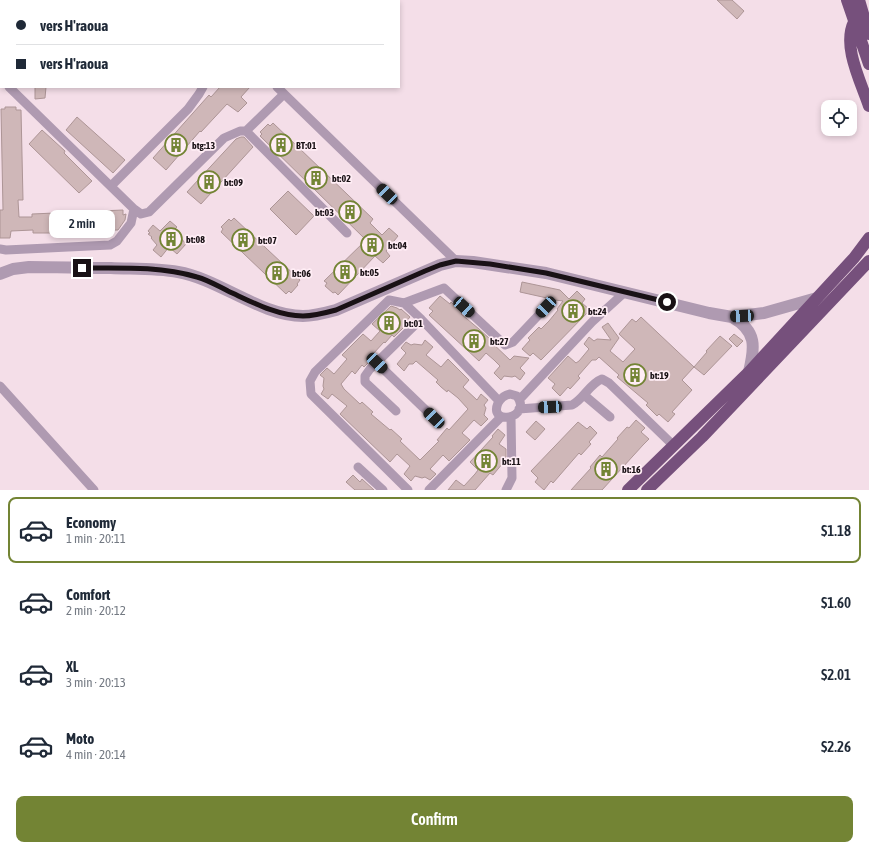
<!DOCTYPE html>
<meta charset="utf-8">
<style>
:root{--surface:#fff;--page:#f2f2f3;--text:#1f2937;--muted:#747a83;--line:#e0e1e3;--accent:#738434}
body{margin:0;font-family:"Asap Condensed",sans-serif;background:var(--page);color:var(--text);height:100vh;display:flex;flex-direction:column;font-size:15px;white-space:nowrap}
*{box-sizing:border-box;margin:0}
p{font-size:13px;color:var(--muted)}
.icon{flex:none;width:22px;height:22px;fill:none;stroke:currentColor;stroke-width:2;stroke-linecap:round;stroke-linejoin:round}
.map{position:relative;height:490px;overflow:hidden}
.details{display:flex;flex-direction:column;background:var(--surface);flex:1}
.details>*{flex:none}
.top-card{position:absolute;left:0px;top:0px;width:400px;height:88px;box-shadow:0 2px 6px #0003;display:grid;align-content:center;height:88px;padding:0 16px;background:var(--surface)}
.controls{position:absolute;left:821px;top:100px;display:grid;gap:8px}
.controls a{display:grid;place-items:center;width:36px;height:36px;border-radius:8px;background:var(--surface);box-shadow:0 2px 6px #0003;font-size:20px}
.end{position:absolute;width:18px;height:18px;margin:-9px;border:5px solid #191115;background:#fff;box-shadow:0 0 0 2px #fff}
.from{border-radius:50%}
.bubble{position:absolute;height:28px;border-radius:8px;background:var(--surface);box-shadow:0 2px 6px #0003;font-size:13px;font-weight:600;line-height:28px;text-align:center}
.car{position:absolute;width:12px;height:24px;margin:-12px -6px;border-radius:5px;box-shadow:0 0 3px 1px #0007;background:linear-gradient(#222 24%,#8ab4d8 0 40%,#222 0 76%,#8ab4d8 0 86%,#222 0)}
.top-card b{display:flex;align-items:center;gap:14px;height:38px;font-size:15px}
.top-card b+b{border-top:1px solid var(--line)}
.top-card i{width:10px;height:10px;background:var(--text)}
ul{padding:7px 0 0;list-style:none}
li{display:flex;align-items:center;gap:12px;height:66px;margin:0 8px 6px;padding:0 8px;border:2px solid transparent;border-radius:8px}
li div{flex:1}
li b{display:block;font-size:15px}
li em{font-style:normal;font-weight:600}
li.active{border-color:var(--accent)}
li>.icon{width:36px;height:36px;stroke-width:1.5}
.cta{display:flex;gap:8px;margin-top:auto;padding:8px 16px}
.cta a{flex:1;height:46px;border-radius:8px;background:var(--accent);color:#fff;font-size:16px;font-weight:600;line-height:46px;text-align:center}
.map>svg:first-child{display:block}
.building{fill:#cfb7b8;stroke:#ad9596}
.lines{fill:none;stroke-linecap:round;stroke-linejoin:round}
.minor{stroke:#af9ab1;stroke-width:9}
.tertiary{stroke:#af9ab1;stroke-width:12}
.trunk{stroke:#76507c;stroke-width:12}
.route{stroke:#191115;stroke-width:5}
.labels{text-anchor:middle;stroke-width:3.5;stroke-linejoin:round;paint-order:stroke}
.poi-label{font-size:10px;font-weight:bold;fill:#191115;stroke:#ffedf5;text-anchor:start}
</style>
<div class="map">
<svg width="869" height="490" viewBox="0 0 869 490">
<rect width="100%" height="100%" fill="#f4dee8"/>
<!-- building -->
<path class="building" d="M717,0H732L744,11L737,19Z
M35,87H46L45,98L35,99Z
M220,87H250L241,97L247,103L238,112L227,104L201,132L200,131L166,170L153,158L209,95L211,97Z
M5,107H16V110H21L23,200H18L19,217H32V214L123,210V215L126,214L125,220L118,230L75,231V232L57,233H33V230L11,231L10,238H0V210H3L1,109H5Z
M77,117L125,160L113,173L66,130Z
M273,123L373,219L370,223L382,235L389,228L398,236L386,251L390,256L383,263L375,256L338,295L335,292L333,293L325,286L327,283L324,281L366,240L260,136L262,134L260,132L268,124L270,126Z
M42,130L65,151L64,153L92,181L79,193L29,144Z
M241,137H244L253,147L201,204L187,192L236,139Z
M288,191L314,216L296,235L270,209Z
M234,218L300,280L297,284L298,285L291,293L289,291L286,294L221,232L223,229L221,227L229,219L231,221Z
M170,221L177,227L174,230L181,236L180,237L186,244L177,254L169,247L161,257L153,250L157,245L151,238L152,237L148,234L150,233L148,231L153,225L160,231Z
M522,282L560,290L569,299L577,291L585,299L582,303L590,310L541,360L533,353L530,356L522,349L530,340L528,338L539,327L541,329L549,321L558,310L557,309L563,301L555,300L551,297L547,298L520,292Z
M440,296L450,304L451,302L462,313L461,314L479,329L490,339L489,340L510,360L514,356L529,358L520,368L525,373L520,380L515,376L512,377L504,376L501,380L494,373L500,366L494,360L486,353L479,361L429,315L433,311L429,308Z
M391,306L397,308L400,310L401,309L410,317L404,324L406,325L394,337L392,335L385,343L384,342L373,354L375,356L364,367L362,365L355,374L352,371L341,384L344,389L360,404L362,402L373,412L371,414L390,430L391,429L402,439L400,441L420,460L439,441L437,440L447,428L449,430L468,409L458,398L448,390L447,392L441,387L436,382L438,380L416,361L413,364H409L404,371L397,364L406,353L401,348L406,342L411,345L414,344L422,345L425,340L433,347L426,355L441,367L448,359L469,380L463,387L477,400L481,394L488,400L484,405L486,408L484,415L488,419L481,426L474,420L462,433L470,440L449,461L443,455L430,469L436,474L430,480L425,477L422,478L415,476L411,481L404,474L410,466L397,454L390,462L340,414L347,406L332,394L328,399L321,394L324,389L323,386L324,378L320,375L327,368L334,374L347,359L342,355L363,334L371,341L380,331L372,324Z
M641,317L694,367L682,380L692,390L672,412L675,414L668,422L659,414L657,416L646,405L648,403L617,377L619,375L599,357L596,360H592L578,376L580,378L570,389L568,387L560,396L552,388L555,384L548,378L568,356L576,363L579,361L589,349L584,344L589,337L594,341L597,339L611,340L602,327L608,323L619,338L610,351L623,362L635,349L619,334L632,319L636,322Z
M734,334L743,341L737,347L729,339Z
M720,336L732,346L704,375L694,367L707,352L706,351Z
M636,420L645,428L641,432L649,439L643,445L602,490H571L591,468L590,467L600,455L602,457L618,439L617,438L627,427L629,428Z
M536,421L545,429L535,440L526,432Z
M578,422L587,429L590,426L597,433L589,442L591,444L581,455L579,453L553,483L551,481L544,490L535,482L538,478L531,471Z
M498,429L505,435L499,444L506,449V457L501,462L503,463L493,475L490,473L475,490H448L456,480L464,486L475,474L478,470L470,462L493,437L492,436Z
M353,475L360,482L362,479L374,490H355L346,482Z"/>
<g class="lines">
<!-- minor -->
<path class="minor" d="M186,0L187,1
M0,78L1,79
M9,87L134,209L141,214L149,212L224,138L240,131H246L284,94
M277,87L456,261
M246,131L347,233
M111,186L188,109L199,94L203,87
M0,249L6,250L110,245L117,241L131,223L134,209
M404,303L444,288L505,345L513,342L550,303
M377,363L434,418
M0,386L94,490
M510,394L517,396C533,418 488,427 498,403C501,398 505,395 510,394Z
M584,395L610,417
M520,399L592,322L625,292
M519,409L572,405C584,399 589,384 602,379L609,383L674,446
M396,411L365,382V376L370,369L421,319
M358,467L383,490
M408,490L311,394L310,381L315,372L389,300L404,303L421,319L499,401
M429,490L501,417
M506,490L512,478L511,417"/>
<!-- tertiary -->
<path class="tertiary" d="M0,274L13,269L29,267C56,267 84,268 111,268C133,269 156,268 178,272C219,279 261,316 303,316C314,316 325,313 336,310L440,265L456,261L473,262L546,273L709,313L732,317
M749,372C755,347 757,331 732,317L764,313L817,298"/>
<!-- trunk -->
<path class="trunk" d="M847,0L869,64
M859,0L869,34
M854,22C842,46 861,82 869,106
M628,490L749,372L854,258L869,238
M647,490L702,437L869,261"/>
</g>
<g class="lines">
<!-- route -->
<path class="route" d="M82,268C120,268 160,266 197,277C208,280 218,286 228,291C250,301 277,316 303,316C314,316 325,313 336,310L425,271L440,265L456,261L490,264L546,273L667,302"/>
</g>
<!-- icons -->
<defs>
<g id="building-ring" transform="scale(1.15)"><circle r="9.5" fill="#ffedf5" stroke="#738434" stroke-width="1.5"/><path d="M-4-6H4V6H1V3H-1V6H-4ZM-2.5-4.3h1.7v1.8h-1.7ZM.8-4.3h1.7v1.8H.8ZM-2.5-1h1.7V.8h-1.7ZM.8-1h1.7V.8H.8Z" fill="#738434"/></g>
</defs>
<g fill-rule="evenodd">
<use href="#building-ring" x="176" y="145"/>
<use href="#building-ring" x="281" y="145"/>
<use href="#building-ring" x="316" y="178"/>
<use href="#building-ring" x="209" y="182"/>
<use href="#building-ring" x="350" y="212"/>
<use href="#building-ring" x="171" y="239"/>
<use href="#building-ring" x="243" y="240"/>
<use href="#building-ring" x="372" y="245"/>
<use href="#building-ring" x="345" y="272"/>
<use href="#building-ring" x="277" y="273"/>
<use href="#building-ring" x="573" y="311"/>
<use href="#building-ring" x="389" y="323"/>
<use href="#building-ring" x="474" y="341"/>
<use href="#building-ring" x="635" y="375"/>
<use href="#building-ring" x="486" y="461"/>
<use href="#building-ring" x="606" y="469"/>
</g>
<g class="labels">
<!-- poi labels -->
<g class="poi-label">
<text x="192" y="149">btg:13</text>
<text x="296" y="149">BT:01</text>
<text x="332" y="182">bt:02</text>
<text x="224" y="186">bt:09</text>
<text x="334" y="216" text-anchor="end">bt:03</text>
<text x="186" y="243">bt:08</text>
<text x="258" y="244">bt:07</text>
<text x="388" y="249">bt:04</text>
<text x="360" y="276">bt:05</text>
<text x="292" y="277">bt:06</text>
<text x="588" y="315">bt:24</text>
<text x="404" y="327">bt:01</text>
<text x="490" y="345">bt:27</text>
<text x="650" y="379">bt:19</text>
<text x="502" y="465">bt:11</text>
<text x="622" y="473">bt:16</text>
</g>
</g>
</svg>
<div class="controls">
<a><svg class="icon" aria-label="locate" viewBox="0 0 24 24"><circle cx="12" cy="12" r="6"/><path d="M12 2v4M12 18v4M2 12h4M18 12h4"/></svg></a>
</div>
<i class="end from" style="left:667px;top:302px"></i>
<i class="end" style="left:82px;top:268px"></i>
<div class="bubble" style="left:49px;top:210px;width:66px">2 min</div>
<i class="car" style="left:387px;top:194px;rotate:314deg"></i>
<i class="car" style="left:464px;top:307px;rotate:132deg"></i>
<i class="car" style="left:546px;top:307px;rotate:223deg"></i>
<i class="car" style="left:742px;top:316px;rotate:267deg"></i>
<i class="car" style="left:377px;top:363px;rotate:134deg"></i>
<i class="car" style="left:550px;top:407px;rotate:267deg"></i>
<i class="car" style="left:434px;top:418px;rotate:314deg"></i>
<div class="top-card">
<b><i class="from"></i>vers H'raoua</b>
<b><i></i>vers H'raoua</b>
</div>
</div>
<section class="details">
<ul>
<li class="active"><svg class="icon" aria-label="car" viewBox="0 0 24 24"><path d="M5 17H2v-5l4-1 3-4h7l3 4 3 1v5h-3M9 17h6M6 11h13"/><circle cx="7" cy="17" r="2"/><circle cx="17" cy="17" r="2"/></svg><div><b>Economy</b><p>1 min · 20:11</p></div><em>$1.18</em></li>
<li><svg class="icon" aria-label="car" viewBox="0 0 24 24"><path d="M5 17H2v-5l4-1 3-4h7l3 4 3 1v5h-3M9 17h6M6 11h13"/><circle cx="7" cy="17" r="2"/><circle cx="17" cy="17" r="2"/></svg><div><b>Comfort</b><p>2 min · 20:12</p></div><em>$1.60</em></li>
<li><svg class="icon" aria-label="car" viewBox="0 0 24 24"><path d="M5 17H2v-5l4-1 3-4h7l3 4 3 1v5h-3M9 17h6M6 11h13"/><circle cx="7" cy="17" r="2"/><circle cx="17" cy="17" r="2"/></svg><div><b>XL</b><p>3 min · 20:13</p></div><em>$2.01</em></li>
<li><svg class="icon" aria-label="car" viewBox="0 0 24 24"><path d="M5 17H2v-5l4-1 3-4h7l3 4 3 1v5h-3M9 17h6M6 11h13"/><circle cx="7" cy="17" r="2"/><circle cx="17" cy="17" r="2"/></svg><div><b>Moto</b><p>4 min · 20:14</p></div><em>$2.26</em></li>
</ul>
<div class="cta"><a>Confirm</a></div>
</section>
